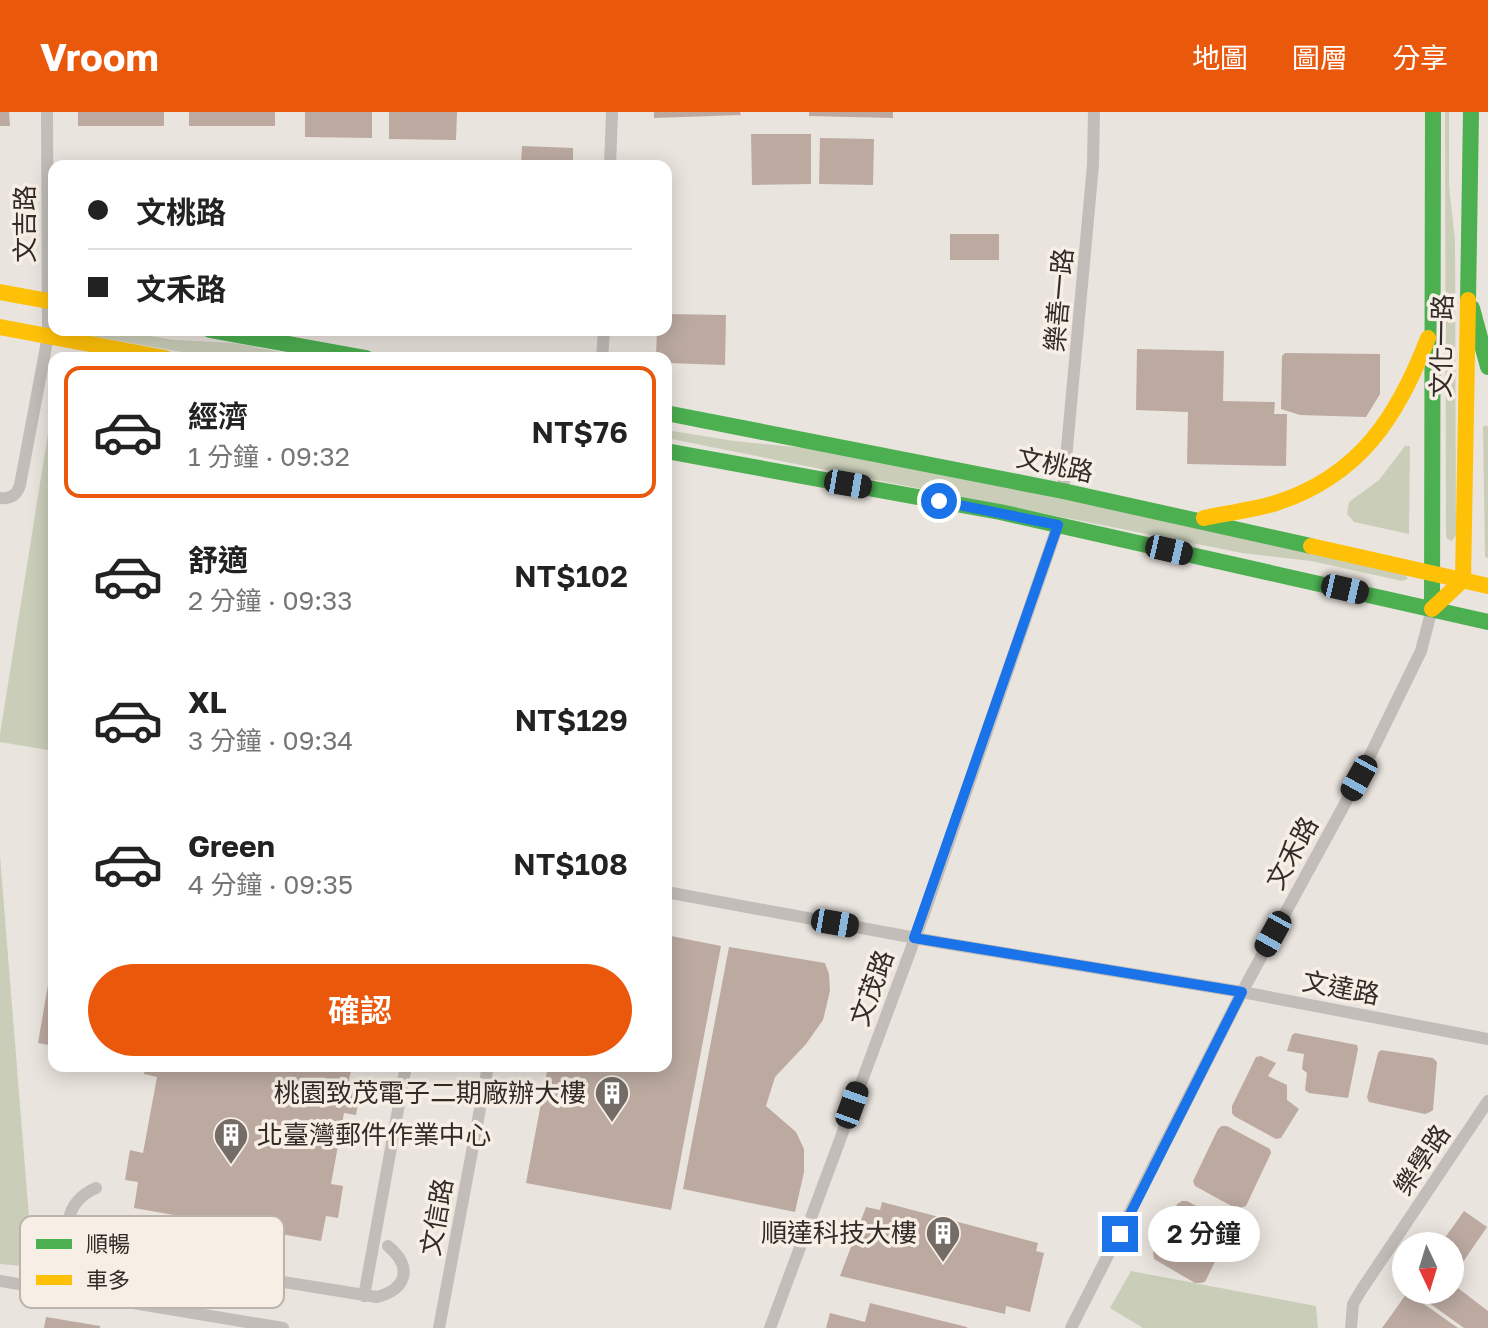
<!DOCTYPE html>
<html lang="zh-TW">
<meta charset="utf-8">
<style>
:root{--surface:#fff;--page:#f6f6f6;--text:#222;--muted:#767676;--line:#e0e0e0;--accent:#ea580c}
body{margin:0;font-family:"Golos Text","Noto Sans TC",sans-serif;background:var(--page);color:var(--text);height:100vh;display:flex;flex-direction:column;font-size:30px;white-space:nowrap}
*{box-sizing:border-box;margin:0}
p{font-size:26px;color:var(--muted)}
.icon{flex:none;width:44px;height:44px;fill:none;stroke:currentColor;stroke-width:2;stroke-linecap:round;stroke-linejoin:round}
.map{position:relative;flex:1;overflow:hidden}
.sheet{position:absolute;left:48px;top:240px;width:624px;height:720px;display:flex;flex-direction:column;background:var(--surface);border-radius:16px;box-shadow:0 4px 20px #0003}
.sheet>*{flex:none}
.banner{position:absolute;left:48px;top:48px;width:624px;height:176px;border-radius:16px;box-shadow:0 4px 20px #0003;display:grid;align-content:center;height:176px;padding:0 40px;background:var(--surface)}
.needle{width:52px;rotate:176deg}
.controls{position:absolute;left:1392px;top:1120px;display:grid;gap:16px}
.controls a{display:grid;place-items:center;width:72px;height:72px;border-radius:50%;background:var(--surface);box-shadow:0 4px 20px #0003;font-size:40px}
.end{position:absolute;width:36px;height:36px;margin:-18px;border:10px solid #1a73e8;background:#fff;box-shadow:0 0 0 4px #fff}
.from{border-radius:50%}
.bubble{position:absolute;height:56px;border-radius:28px;background:var(--surface);box-shadow:0 4px 20px #0003;font-size:26px;font-weight:600;line-height:56px;text-align:center}
.car{position:absolute;width:24px;height:48px;margin:-24px -12px;border-radius:10px;box-shadow:0 0 6px 2px #0007;background:linear-gradient(#222 24%,#8ab4d8 0 40%,#222 0 76%,#8ab4d8 0 86%,#222 0)}
.banner b{display:flex;align-items:center;gap:28px;height:76px;font-size:30px}
.banner b+b{border-top:2px solid var(--line)}
.banner i{width:20px;height:20px;background:var(--text)}
ul{padding:14px 0 0;list-style:none}
li{display:flex;align-items:center;gap:24px;height:132px;margin:0 16px 12px;padding:0 24px;border:4px solid transparent;border-radius:16px}
li div{flex:1}
li b{display:block;font-size:30px}
li em{font-style:normal;font-weight:600}
li.active{border-color:var(--accent)}
li>.icon{width:72px;height:72px;stroke-width:1.5}
.cta{display:flex;gap:16px;margin-top:auto;padding:16px 40px}
.cta a{flex:1;height:92px;border-radius:48px;background:var(--accent);color:#fff;font-size:32px;font-weight:600;line-height:92px;text-align:center}
header{display:flex;align-items:center;gap:48px;box-sizing:border-box;height:112px;padding:0 40px;background:var(--accent);color:#fff}
header strong{font-size:38px}
nav{display:flex;gap:44px;margin-inline-start:auto;font-size:28px}
.map>svg:first-child{display:block}
.green{fill:#caceb9}
.building{fill:#bcaaa1}
.lines{fill:none;stroke-linecap:round;stroke-linejoin:round}
.street{stroke:#c2bdb8;stroke-width:12}
.fast{stroke:#4caf50;stroke-width:16}
.slow{stroke:#ffc107;stroke-width:16}
.route{stroke:#1a73e8;stroke-width:10}
.labels{text-anchor:middle;stroke-width:7;stroke-linejoin:round;paint-order:stroke}
.street-label{font-size:26px;fill:#332b27;stroke:#f7efe5}
.poi-label{font-size:26px;fill:#332b27;stroke:#f7efe5;text-anchor:end}
.key{fill:#f7efe5;stroke:#bcb4ac;stroke-width:2}
.key-label{font-size:22px;fill:#332b27}
</style>
<header>
<strong>Vroom</strong>
<nav><a>地圖</a><a>圖層</a><a>分享</a></nav>
</header>
<div class="map">
<svg width="1488" height="1216" viewBox="0 0 1488 1216">
<rect width="100%" height="100%" fill="#eae4de"/>
<!-- green -->
<path class="green" d="M1445,0H1449V74L1455,128L1456,423L1452,429L1447,427L1446,423Z
M87,218H113L174,228L233,231L312,246H217L85,223Z
M54,284V639L0,630V622Z
M1486,313L1488,315V446L1485,445L1483,315Z
M666,318L734,329L805,336L952,362L1405,462L1408,467L1402,469L1311,449L1242,441L666,326Z
M1405,334H1410L1409,422L1354,410L1347,402L1349,390L1379,368Z
M0,744L33,1155L0,1152Z
M1131,1159L1316,1194L1318,1216H1143L1110,1196Z"/>
<!-- building -->
<path class="building" d="M0,0H9L10,14H0Z
M78,0H164V14H78Z
M189,0H275V14H189Z
M305,0H372V26L305,25Z
M389,0H457L456,28L389,27Z
M654,0H740L741,3L654,6Z
M809,0H893V6L809,4Z
M751,22H811V72L752,73Z
M820,26L874,27L873,73L819,72Z
M522,34L573,36V54H521Z
M950,122H999V148H950Z
M666,202L726,203L725,253L666,251V246H656L657,218H666Z
M1137,237L1224,239L1223,289L1275,290L1274,302H1287L1286,354L1187,352L1188,300L1136,298Z
M1285,241L1380,242V282L1366,305L1300,303L1281,297L1282,244Z
M666,823L721,834L671,1098L526,1071L548,954H666Z
M729,835L825,851L829,862L830,879L823,908L806,932L775,965L766,994L796,1020L804,1037V1060L795,1100L683,1077Z
M52,850H54V934L38,931Z
M1295,921L1357,933L1358,937L1348,986L1309,981L1305,978L1307,961L1302,957L1304,942L1287,939L1292,923Z
M1381,938L1433,946L1437,950L1433,998L1430,1000L1425,1002L1369,990L1367,985L1378,941Z
M1261,944L1276,951L1268,964L1287,973V988L1299,997L1281,1026L1276,1027L1234,1004L1232,1001V994L1256,945Z
M145,954H352L348,972L361,974L356,1003L344,1001L331,1072L343,1074L338,1106L326,1104L321,1129L134,1096L138,1070L125,1068L130,1038L143,1041L157,965L144,962Z
M1222,1014H1227L1270,1037L1271,1041L1246,1094L1240,1096H1235L1195,1074L1193,1069L1218,1017Z
M1182,1089H1187L1230,1112L1231,1117L1205,1170L1200,1171H1195L1154,1147L1153,1141L1177,1092Z
M882,1090L1038,1131L1036,1139L1044,1141L1030,1200L1006,1194L1005,1202L840,1164L866,1095L880,1098Z
M1464,1099L1487,1115L1450,1169V1134H1439Z
M1450,1170L1488,1199V1216H1464L1411,1178H1450Z
M1407,1181L1431,1197L1458,1216H1382Z
M870,1191L967,1215V1216H826L830,1201L865,1210Z
M46,1205L100,1214V1216H44Z"/>
<g class="lines">
<!-- street -->
<path class="street" d="M610,54L612,0
M602,246L604,218
M1063,379L1093,53L1094,0
M0,386C11,387 17,383 20,373L48,224L47,0
M666,780L943,831L1242,880L1488,927
M96,1076C65,1089 57,1125 91,1139L377,1185C407,1177 413,1155 388,1134
M0,1169L283,1216
M364,1184L406,954
M439,1216L488,954
M770,1216L924,802L1058,413
M1071,1216L1242,880L1359,666L1421,539L1432,497
M1351,1216L1353,1192L1362,1177L1488,989"/>
<!-- fast -->
<path class="fast" d="M1468,188L1471,0
M1472,196L1488,255
M210,218L366,246
M666,301L1063,379L1311,434
M666,339L1000,400L1488,510
M1432,497L1433,0"/>
<!-- slow -->
<path class="slow" d="M0,180L54,190
M0,215L165,246
M1204,406C1228,401 1253,398 1276,391C1360,364 1398,304 1428,226
M1311,434L1488,474
M1432,497L1463,468L1468,188"/>
</g>
<g class="lines">
<!-- route -->
<path class="route" d="M939,389L1058,413L914,826L1242,880L1120,1122"/>
</g>
<!-- icons -->
<defs>
<g id="building-pin" transform="scale(1.8)"><path d="M0 17L-7.5 6A9.5 9.5 0 1 1 7.5 6Z" fill="#736c67" stroke="#f7efe5"/><path d="M-4-6H4V6H1V3H-1V6H-4ZM-2.5-4.3h1.7v1.8h-1.7ZM.8-4.3h1.7v1.8H.8ZM-2.5-1h1.7V.8h-1.7ZM.8-1h1.7V.8H.8Z" fill="#fff"/></g>
</defs>
<g fill-rule="evenodd">
<use href="#building-pin" x="612" y="981"/>
<use href="#building-pin" x="231" y="1023"/>
<use href="#building-pin" x="943" y="1121"/>
</g>
<g class="labels">
<!-- street labels -->
<g class="street-label">
<text transform="translate(25 112) rotate(-90)" y="9">文吉路</text>
<text transform="translate(1059 188) rotate(-85)" y="9">樂善一路</text>
<text transform="translate(1442 234) rotate(-89)" y="9">文化一路</text>
<text transform="translate(1055 353) rotate(12)" y="9">文桃路</text>
<text transform="translate(1292 741) rotate(-61)" y="9">文禾路</text>
<text transform="translate(872 876) rotate(-70)" y="9">文茂路</text>
<text transform="translate(1341 876) rotate(11)" y="9">文達路</text>
<text transform="translate(1422 1048) rotate(-56)" y="9">樂學路</text>
<text transform="translate(437 1105) rotate(-80)" y="9">文信路</text>
</g>
<!-- poi labels -->
<g class="poi-label">
<text x="586" y="990">桃園致茂電子二期廠辦大樓</text>
<text x="257" y="1032" text-anchor="start">北臺灣郵件作業中心</text>
<text x="917" y="1130">順達科技大樓</text>
</g>
</g>
<!-- legend -->
<rect x="20" y="1104" width="264" height="92" rx="12" class="key"/>
<rect x="36" y="1127" width="36" height="10" fill="#4caf50"/>
<rect x="36" y="1163" width="36" height="10" fill="#ffc107"/>
<g class="key-label">
<text x="86" y="1140">順暢</text>
<text x="86" y="1176">車多</text>
</g>
</svg>
<div class="controls">
<a><svg class="needle" viewBox="-14 -14 28 28"><path d="M0-13l5 13h-10z" fill="#e53935"/><path d="M0 13l5-13h-10z" fill="#767676"/></svg></a>
</div>
<i class="end from" style="left:939px;top:389px"></i>
<i class="end" style="left:1120px;top:1122px"></i>
<div class="bubble" style="left:1148px;top:1094px;width:112px">2 分鐘</div>
<i class="car" style="left:848px;top:372px;rotate:100deg"></i>
<i class="car" style="left:1169px;top:438px;rotate:103deg"></i>
<i class="car" style="left:1345px;top:477px;rotate:103deg"></i>
<i class="car" style="left:1359px;top:666px;rotate:209deg"></i>
<i class="car" style="left:835px;top:811px;rotate:100deg"></i>
<i class="car" style="left:1273px;top:822px;rotate:209deg"></i>
<i class="car" style="left:852px;top:993px;rotate:20deg"></i>
<div class="banner">
<b><i class="from"></i>文桃路</b>
<b><i></i>文禾路</b>
</div>
<section class="sheet">
<ul>
<li class="active"><svg class="icon" aria-label="car" viewBox="0 0 24 24"><path d="M5 17H2v-5l4-1 3-4h7l3 4 3 1v5h-3M9 17h6M6 11h13"/><circle cx="7" cy="17" r="2"/><circle cx="17" cy="17" r="2"/></svg><div><b>經濟</b><p>1 分鐘 · 09:32</p></div><em>NT$76</em></li>
<li><svg class="icon" aria-label="car" viewBox="0 0 24 24"><path d="M5 17H2v-5l4-1 3-4h7l3 4 3 1v5h-3M9 17h6M6 11h13"/><circle cx="7" cy="17" r="2"/><circle cx="17" cy="17" r="2"/></svg><div><b>舒適</b><p>2 分鐘 · 09:33</p></div><em>NT$102</em></li>
<li><svg class="icon" aria-label="car" viewBox="0 0 24 24"><path d="M5 17H2v-5l4-1 3-4h7l3 4 3 1v5h-3M9 17h6M6 11h13"/><circle cx="7" cy="17" r="2"/><circle cx="17" cy="17" r="2"/></svg><div><b>XL</b><p>3 分鐘 · 09:34</p></div><em>NT$129</em></li>
<li><svg class="icon" aria-label="car" viewBox="0 0 24 24"><path d="M5 17H2v-5l4-1 3-4h7l3 4 3 1v5h-3M9 17h6M6 11h13"/><circle cx="7" cy="17" r="2"/><circle cx="17" cy="17" r="2"/></svg><div><b>Green</b><p>4 分鐘 · 09:35</p></div><em>NT$108</em></li>
</ul>
<div class="cta"><a>確認</a></div>
</section>
</div>
